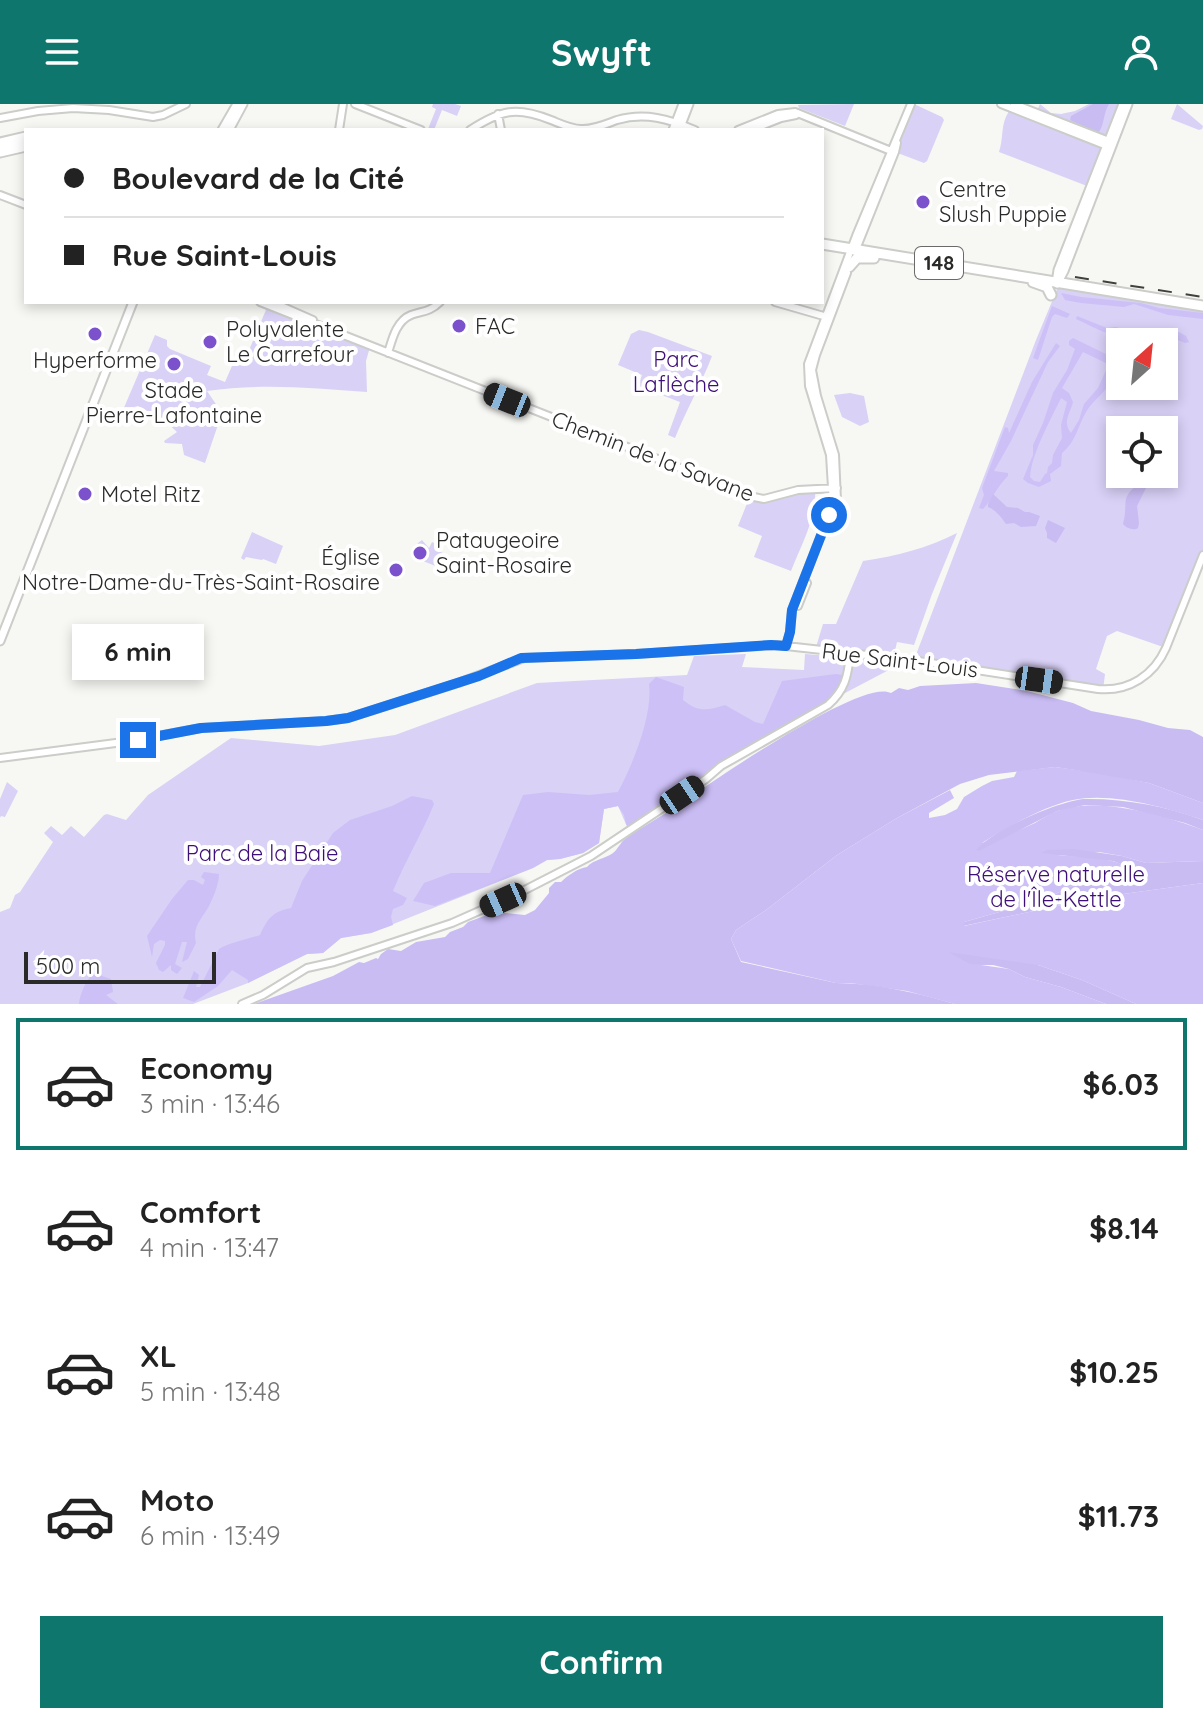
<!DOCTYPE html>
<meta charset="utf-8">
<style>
:root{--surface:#fff;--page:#f2f2f2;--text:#222;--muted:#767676;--line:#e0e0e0;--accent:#0f766e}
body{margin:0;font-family:Quicksand,sans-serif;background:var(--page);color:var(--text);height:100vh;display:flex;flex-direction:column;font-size:30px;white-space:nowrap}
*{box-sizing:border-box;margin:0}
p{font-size:26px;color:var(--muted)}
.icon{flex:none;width:44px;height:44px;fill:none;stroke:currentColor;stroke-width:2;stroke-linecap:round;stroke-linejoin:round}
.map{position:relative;height:900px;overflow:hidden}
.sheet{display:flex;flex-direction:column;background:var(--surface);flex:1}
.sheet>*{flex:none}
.hud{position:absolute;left:24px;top:24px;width:800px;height:176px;border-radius:0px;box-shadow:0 4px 12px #0003;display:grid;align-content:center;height:176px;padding:0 40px;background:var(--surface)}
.needle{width:52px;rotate:27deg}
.fabs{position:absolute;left:1106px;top:224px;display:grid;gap:16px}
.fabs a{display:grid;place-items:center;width:72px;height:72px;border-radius:0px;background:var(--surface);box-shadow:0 4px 12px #0003;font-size:40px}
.scale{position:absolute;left:24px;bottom:20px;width:192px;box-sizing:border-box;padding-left:8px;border:4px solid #2a2a28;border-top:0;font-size:22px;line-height:28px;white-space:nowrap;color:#2a2a28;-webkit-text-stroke:6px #fff;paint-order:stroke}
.end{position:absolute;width:36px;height:36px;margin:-18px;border:10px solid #1a73e8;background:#fff;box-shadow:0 0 0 4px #fff}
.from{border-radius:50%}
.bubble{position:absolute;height:56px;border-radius:0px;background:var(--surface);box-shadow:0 4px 12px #0003;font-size:26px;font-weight:800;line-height:56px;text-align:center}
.car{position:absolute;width:24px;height:48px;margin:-24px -12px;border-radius:10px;box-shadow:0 0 6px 2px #0007;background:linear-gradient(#222 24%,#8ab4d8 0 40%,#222 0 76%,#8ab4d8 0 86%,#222 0)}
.hud b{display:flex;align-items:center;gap:28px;height:76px;font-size:30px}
.hud b+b{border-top:2px solid var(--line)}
.hud i{width:20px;height:20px;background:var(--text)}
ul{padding:14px 0 0;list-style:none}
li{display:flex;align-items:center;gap:24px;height:132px;margin:0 16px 12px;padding:0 24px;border:4px solid transparent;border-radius:0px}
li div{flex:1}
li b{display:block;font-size:30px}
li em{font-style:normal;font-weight:800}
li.on{border-color:var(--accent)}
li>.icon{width:72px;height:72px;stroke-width:1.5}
.cta{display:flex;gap:16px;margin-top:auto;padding:16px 40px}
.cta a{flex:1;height:92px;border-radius:0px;background:var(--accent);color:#fff;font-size:32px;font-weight:800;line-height:92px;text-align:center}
header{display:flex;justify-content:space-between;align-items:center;height:104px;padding:0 40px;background:var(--accent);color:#fff;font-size:36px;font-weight:800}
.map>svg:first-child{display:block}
.green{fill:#d9d1f6;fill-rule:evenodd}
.forest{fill:#cdc0f7;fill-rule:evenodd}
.water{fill:#c9bcf3}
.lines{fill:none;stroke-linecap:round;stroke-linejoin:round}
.tertiary-casing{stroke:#cbcdc9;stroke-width:10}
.secondary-casing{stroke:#cbcdc9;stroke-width:11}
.primary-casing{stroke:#cbcdc9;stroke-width:13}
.tertiary{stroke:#fff;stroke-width:6}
.secondary{stroke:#fff;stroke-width:7}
.primary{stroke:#fff;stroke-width:9}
.rail{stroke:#40413e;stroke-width:2;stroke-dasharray:14 14;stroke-linecap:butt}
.route{stroke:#1a73e8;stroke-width:10}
.poi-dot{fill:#7b52cb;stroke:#fff;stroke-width:3}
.labels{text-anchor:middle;stroke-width:8;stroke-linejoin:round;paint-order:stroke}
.shield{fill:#fff;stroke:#6a6a68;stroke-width:2}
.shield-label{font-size:20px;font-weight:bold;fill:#2a2a28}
.poi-label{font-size:22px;fill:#2a2a28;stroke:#fff;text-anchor:start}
.park-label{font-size:22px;fill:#3e0e79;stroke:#fff}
.street-label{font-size:22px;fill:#2a2a28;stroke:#fff}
</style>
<header><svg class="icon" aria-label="menu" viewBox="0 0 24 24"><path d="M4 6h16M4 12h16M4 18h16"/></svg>Swyft<svg class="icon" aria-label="person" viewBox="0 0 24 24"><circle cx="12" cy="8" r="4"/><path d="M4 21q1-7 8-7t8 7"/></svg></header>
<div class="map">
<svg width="1203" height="900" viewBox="0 0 1203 900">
<rect width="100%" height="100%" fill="#f7f8f4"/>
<!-- green -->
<path class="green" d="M433,0H455L461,2L457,12L442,6L434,26L428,25L436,5L432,3Z
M854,0L845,22L799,4L798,1Z
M914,0L942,13L944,16L927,57L924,59L895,48L899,31Z
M1040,0L1051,9L1061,10L1075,7L1089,0H1118L1105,33L1036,9Z
M1177,0L1203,22L1202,25L1199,26L1171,15Z
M1009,7L1102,43L1087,82L999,48C1004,33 1000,21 1009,7Z
M1058,183L1203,202V451L1166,544L1117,527L1107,532L1096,565L1105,570L1103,586L914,556L1036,236ZM1120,238H1164V282H1120ZM1120,326H1164V370H1120Z
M268,201L370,243L366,257L367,288C313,284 261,279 207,287L222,309L205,359L184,351L182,340L165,339L164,337L177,328L164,316L138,302L123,306L155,231L167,236V242L170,245L211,262L207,271L225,278L235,255L244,258Z
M639,226L648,228L712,252C701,281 686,306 675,334L668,331L680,298L638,282L642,271L618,261L631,230Z
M850,289L864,292L869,318L860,322L842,313L834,291Z
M815,385C817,414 801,441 791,467L754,453L762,432L738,422L750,392L758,395Z
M252,428L283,442L276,460L263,455L262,456L246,453L244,456L241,454Z
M957,429L932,490L914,541L897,538L894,551L816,543L823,520H836L863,457C896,452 928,444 957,429Z
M422,436L429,444L432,438L440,442L438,447L443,449L438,463L413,453L418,439Z
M746,550L742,563L804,566L805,550L904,558L767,630L628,725L618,702L604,705L599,739L583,749L560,755L547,756L533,764L371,829L341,834L323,849L307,850L248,879L193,900H0V808L10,804L15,791L20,788L53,738L44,729L51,722L62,731L71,722L84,733L104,711L107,710L126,716L148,691L231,634L319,642L395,631L537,579L687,571L694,552Z
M7,678L18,687L5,713L1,712L0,714V695Z"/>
<!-- forest -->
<path class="forest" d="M1061,189L1081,193L1141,199L1159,204L1203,209V215L1168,211L1134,200L1124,203L1081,199L1065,196Z
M1052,202L1070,210L1067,214L1055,210L1052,213L1038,256L1033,254Z
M1077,212L1107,224L1116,223L1129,227L1142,224L1151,227L1179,228L1186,232L1189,238L1185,239C1161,227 1133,234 1107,229C1097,226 1086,219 1076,215Z
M1073,234L1110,252L1120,250V259L1115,262C1116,281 1098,291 1088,305C1078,320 1077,337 1062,349L1061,362L1050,370L1051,377L1039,383L1028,379L1023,375L1033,351V341L1043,319L1053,289L1067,266L1075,245L1069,241V237ZM1083,248L1112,262H1108L1098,284L1084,300L1079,316L1071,329C1062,318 1070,310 1073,298L1069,289L1062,284ZM1061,294L1067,298L1061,321L1062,334L1053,351L1052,359L1048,363L1047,369L1045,370L1040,378L1034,377L1030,373C1032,349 1050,317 1061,294Z
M1056,239L1060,242L1048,258L1011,337L994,367L1008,369V372C997,382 993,395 983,405L979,404L984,391L982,384L1005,323L1008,324L1009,329L1032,278Z
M836,570L842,571L844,574L836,590L825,600L703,674L629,724L626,720L624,711L618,702L604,705L599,739L583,749L560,755L547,756L533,764L435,802L413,797L424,779L451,769H490L523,691L548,688L589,691L618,688C633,660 653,611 649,580L656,573L684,583L683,596C698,608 706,607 725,601L755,618L763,620L782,577Z
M1055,663L1100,669L1149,679L1203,699V716C1166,704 1113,688 1073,696C1044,702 1008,723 982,739C1001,733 1018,727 1035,719C1042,715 1049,710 1057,707C1098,692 1163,711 1203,726V757L1146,759L1122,752L1099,748L1058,752C1082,752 1107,753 1130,763L1072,782L1045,795L964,818V822L1094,794L1203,779V900H1136L1082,876L1038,861H981L1009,865L1025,873L1061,883L1106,900H955L907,887L850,879H836L741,857L731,835L736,826L766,806L837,751L897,714L950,686L954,694L929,709V714L945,711L957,705L964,693L982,682L992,677L1014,673L1017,667Z
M412,692L432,696L434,700C422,730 405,757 393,787L407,794L403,801L393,805L391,813L393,821L371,829L341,834L323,849L307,850L248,879V876L232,866L218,882L194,898L183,894L194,867L199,871L196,883H200L219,845C228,839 248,835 260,831C268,814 272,808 291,804L302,777L333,729L350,716L392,702Z
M204,768L219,770C219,780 213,794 209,802C202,815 192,822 196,839L188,855L182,858L187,838H182L175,860L182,864L177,870L171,866V861L163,868L159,866L156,859L165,841V837L160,836L154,840L152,853L147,832L172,795L188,776H194L203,781L205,776L201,773Z
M93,869L111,875L113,888L106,891L118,900H79C80,889 86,877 93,869Z"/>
<!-- water -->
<path class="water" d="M1093,0H1109C1103,9 1105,19 1099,28H1095L1070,16L1071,12Z
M1154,370H1160L1154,379L1147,382L1137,402L1139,419L1138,424C1134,427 1126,424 1123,420C1129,398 1119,394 1139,380C1148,374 1140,376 1151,375Z
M993,390L1007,403L1018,404L1025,408H1029L1040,412L1036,422L1021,423L1014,419L1006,420C1001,413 996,406 988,403V400Z
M1048,416L1065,424L1056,439L1047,434V429L1045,424Z
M976,579L1027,587L1073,599L1091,607L1139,616L1168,624L1190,626L1203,633V699L1149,679L1075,666L1055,663L989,671L960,680L897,714L837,751L766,806L736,826L731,835L741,858L836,879C875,879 918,889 955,900H254L333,872L359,858L364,859L376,854L378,855L381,850L388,845L401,847L416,838L445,833L450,828L463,823L468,818L495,808L525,811L535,806L549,789V784L555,778H561C567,772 578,764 587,763C594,755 605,755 613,749C618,745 620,739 625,735C640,724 657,715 672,705C704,684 861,573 891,589L899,584L908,586L920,582Z
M1083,695C1122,694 1166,702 1203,716V726L1185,719L1123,703L1085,701L1057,707L979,747L976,746C995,725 1054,699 1083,695Z
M1074,745L1122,752L1146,759L1203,757V779L1094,794L963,822L964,818L1045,795L1072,782L1129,763L1113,757L1041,749L1047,746Z
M948,848L1038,861L1082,876L1136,900H1106L1061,883L1025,873L1009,865L993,861L970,860Z"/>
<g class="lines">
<!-- tertiary casing -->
<g class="tertiary-casing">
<path id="tertiary" d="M355,0L421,26
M1001,0L1107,42
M1014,0L1109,37
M498,10L501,26
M0,14L38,7L73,4L109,6L153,13L163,11L186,0
M339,26L343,0
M470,26C501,6 516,2 551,16C561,20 571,25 581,25C593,26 606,20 617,16C645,8 669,15 695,26
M738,26L778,10L795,8L891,47
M751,26L781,14L796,11
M0,91L26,101
M855,148L895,48L897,39
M260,198L754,393L764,395L798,386L837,384
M272,198L313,216
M775,198L827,213
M388,249C392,236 396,217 411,211C422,207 430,208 440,198
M835,405L837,396L835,351L817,292L812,266L816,251L847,169
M798,502L807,479
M786,542L790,528L792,506L833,400L830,351L809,282L808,260L856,132L911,0
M0,654L131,637L201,624L326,617L348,614L458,579L524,554L636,550L777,541L912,556L1098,585C1129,588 1154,571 1166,544L1203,451
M242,900L263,891L307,864L334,858L452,819L515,791L591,752L706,675L721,662L828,601C845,586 848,572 850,550"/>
</g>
<!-- secondary casing -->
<g class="secondary-casing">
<path id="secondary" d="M222,26L237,0
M229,26L243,0
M673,26L683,0
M679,26L689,0
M1056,179L1058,166L1123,0
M1057,180L1064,167L1128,0
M0,537L133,198"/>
</g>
<!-- primary casing -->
<g class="primary-casing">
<path id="primary" d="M0,39L26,33
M0,48L26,42
M822,140L1203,202
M849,163L857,154H874
M1033,178L1047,183L1051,191"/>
</g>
<!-- tertiary -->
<use href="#tertiary" class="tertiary"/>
<!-- secondary -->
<use href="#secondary" class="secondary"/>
<!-- primary -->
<use href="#primary" class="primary"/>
<!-- rail -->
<path class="rail" d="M1075,173L1203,193"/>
</g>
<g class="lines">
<!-- route -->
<path class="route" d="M138,636L201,624L326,617L348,614L479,572L521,554L636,550L771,541L786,542L790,528L792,506L829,411"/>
</g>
<!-- markers -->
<g class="poi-dot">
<circle cx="923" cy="98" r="8"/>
<circle cx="459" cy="222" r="8"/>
<circle cx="95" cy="230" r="8"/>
<circle cx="210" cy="238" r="8"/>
<circle cx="174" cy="260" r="8"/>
<circle cx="85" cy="390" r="8"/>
<circle cx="420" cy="449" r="8"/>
<circle cx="396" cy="466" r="8"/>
</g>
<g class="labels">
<!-- shield labels -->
<rect class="shield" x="915" y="143" width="48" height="32" rx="6"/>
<g class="shield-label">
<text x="939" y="166">148</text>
</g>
<!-- poi labels -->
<g class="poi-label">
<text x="939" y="93">Centre<tspan x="939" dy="25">Slush Puppie</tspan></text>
<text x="475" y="230">FAC</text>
<text x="226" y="233">Polyvalente<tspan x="226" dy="25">Le Carrefour</tspan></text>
<text x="95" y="264" text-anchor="middle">Hyperforme</text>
<text x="174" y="294" text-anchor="middle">Stade<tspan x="174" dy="25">Pierre-Lafontaine</tspan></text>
<text x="101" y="398">Motel Ritz</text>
<text x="436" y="444">Pataugeoire<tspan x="436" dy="25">Saint-Rosaire</tspan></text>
<text x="380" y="461" text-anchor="end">Église<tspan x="380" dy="25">Notre-Dame-du-Très-Saint-Rosaire</tspan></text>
</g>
<!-- park labels -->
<g class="park-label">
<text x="676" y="263">Parc<tspan x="676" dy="25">Laflèche</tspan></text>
<text x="262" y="757">Parc de la Baie</text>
<text x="1056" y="778">Réserve naturelle<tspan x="1056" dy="25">de l'Île-Kettle</tspan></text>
</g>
<!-- street labels -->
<g class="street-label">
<text transform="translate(653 352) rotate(21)" y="8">Chemin de la Savane</text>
<text transform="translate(900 556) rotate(7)" y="8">Rue Saint-Louis</text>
</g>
</g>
</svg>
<div class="fabs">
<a><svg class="needle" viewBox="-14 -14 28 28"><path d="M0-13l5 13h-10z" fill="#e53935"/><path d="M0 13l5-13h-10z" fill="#767676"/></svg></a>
<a><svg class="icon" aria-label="locate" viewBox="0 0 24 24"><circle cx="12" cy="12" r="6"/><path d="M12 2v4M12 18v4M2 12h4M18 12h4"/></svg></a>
</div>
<div class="scale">500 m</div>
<i class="end from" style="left:829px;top:411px"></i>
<i class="end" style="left:138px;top:636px"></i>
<div class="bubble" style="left:72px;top:520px;width:132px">6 min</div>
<i class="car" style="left:507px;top:296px;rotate:292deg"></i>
<i class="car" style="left:1039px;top:576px;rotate:98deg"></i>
<i class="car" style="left:682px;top:691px;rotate:56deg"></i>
<i class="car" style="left:503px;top:796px;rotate:246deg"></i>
<div class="hud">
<b><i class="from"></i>Boulevard de la Cité</b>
<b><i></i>Rue Saint-Louis</b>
</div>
</div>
<section class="sheet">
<ul>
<li class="on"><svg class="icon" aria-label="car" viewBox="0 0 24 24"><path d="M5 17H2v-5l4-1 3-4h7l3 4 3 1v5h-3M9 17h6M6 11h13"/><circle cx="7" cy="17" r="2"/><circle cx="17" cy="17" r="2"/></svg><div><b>Economy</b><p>3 min · 13:46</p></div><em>$6.03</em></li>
<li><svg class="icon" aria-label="car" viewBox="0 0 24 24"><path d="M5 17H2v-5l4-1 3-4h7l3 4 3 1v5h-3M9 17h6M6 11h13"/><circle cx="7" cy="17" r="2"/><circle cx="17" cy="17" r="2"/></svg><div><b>Comfort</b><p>4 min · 13:47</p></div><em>$8.14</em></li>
<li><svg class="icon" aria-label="car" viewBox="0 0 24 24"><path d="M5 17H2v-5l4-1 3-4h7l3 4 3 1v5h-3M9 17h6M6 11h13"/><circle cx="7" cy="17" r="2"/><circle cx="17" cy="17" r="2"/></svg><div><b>XL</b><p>5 min · 13:48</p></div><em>$10.25</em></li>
<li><svg class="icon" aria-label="car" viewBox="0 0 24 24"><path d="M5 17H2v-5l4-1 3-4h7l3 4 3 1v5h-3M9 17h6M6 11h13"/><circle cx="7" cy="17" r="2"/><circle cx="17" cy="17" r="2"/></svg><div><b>Moto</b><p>6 min · 13:49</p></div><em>$11.73</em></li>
</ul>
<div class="cta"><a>Confirm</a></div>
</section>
